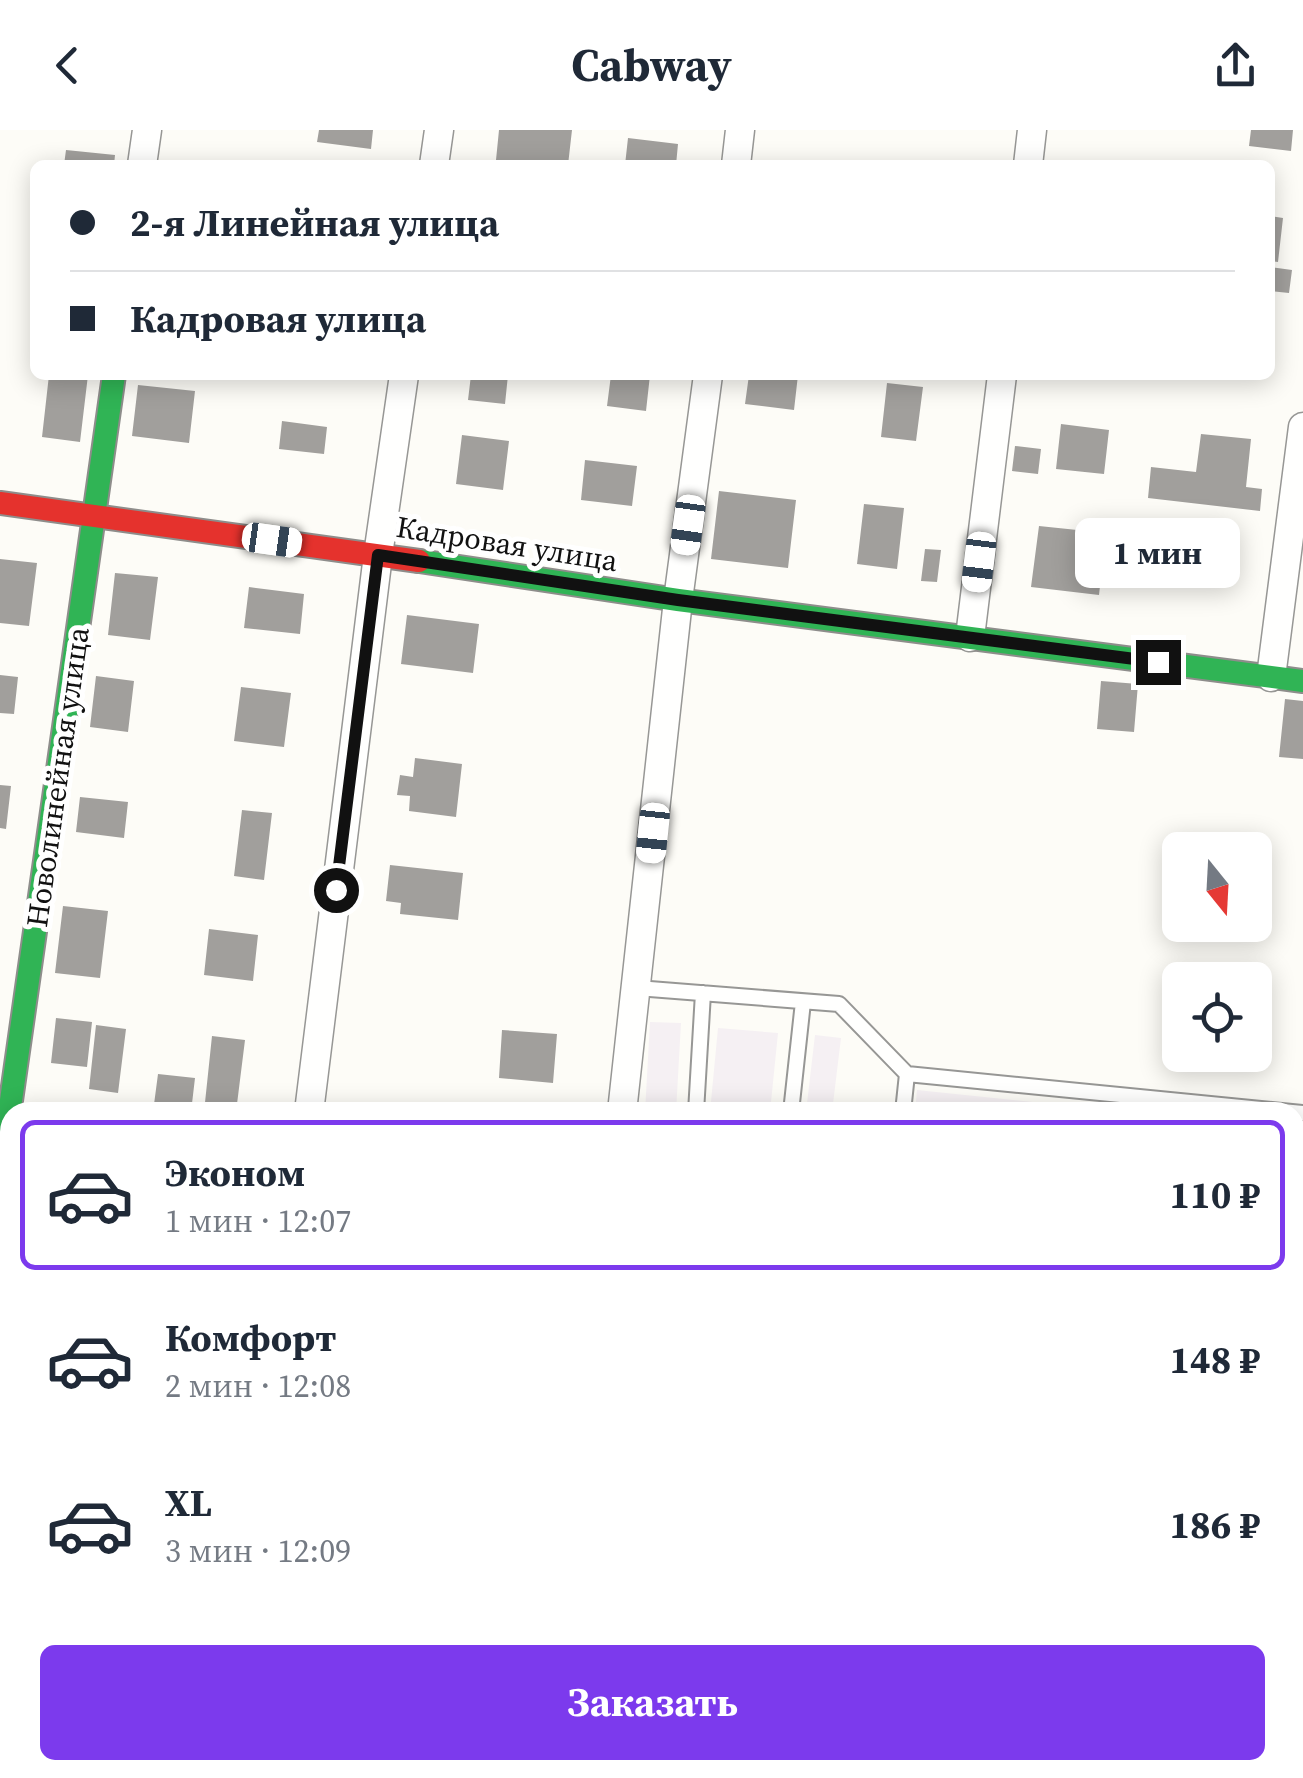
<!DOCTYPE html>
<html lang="ru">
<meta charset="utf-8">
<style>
:root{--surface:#fff;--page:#f2f2f3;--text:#1f2937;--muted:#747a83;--line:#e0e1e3;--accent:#7c3aed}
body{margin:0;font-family:"Source Serif 4",serif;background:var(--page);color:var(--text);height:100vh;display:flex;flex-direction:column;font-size:38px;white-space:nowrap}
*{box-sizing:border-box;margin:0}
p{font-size:32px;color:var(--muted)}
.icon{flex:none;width:55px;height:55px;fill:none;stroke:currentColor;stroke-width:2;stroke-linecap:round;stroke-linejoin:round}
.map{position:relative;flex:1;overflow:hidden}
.side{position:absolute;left:0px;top:972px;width:1305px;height:678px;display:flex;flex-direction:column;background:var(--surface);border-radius:30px 30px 0 0;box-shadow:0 5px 25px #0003}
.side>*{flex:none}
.banner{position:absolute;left:30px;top:30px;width:1245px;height:220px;border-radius:15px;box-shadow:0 5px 25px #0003;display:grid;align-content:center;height:220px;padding:0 40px;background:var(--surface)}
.needle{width:65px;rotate:162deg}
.fabs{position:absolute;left:1162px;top:702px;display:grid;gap:20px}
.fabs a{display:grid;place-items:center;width:110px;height:110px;border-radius:15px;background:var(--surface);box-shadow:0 5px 25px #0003;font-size:50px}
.end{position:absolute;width:45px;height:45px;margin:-22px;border:12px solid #111;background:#fff;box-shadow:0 0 0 5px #fff}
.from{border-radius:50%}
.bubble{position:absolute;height:70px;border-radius:15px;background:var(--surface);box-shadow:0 5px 25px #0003;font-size:32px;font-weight:700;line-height:70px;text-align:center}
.car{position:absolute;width:30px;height:60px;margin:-30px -15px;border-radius:12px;box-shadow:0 0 8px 2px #0007;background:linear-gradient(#fff 24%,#345 0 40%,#fff 0 76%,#345 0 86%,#fff 0)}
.banner b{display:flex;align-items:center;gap:35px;height:95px;font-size:38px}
.banner b+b{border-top:2px solid var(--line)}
.banner i{width:25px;height:25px;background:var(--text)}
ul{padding:18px 0 0;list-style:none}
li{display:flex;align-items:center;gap:30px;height:150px;margin:0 20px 15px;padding:0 20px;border:5px solid transparent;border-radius:15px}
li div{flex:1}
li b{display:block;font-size:38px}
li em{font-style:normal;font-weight:700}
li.on{border-color:var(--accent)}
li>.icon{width:90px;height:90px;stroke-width:1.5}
.button{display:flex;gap:20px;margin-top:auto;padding:20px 40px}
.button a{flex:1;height:115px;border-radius:15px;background:var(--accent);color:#fff;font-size:40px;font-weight:700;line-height:115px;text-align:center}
header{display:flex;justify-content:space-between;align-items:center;height:130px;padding:0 40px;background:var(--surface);font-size:45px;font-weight:700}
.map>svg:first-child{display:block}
.industrial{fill:#f5f0f3}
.forest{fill:#d8eac5}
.building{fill:#a19f9c}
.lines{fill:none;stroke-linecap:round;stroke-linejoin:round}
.lane-casing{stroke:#979795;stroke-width:18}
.street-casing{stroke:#979795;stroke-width:31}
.fast-casing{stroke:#8e8d8b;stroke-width:26}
.jam-casing{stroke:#8e8d8b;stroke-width:26}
.lane{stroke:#fffffe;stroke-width:14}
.street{stroke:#fffffe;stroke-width:28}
.fast{stroke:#30b455;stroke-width:22}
.jam{stroke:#e5322d;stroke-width:22}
.route{stroke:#111;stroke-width:12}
.labels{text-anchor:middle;stroke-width:10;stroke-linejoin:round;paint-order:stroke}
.street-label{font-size:30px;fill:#111;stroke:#fff}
</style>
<header><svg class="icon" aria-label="back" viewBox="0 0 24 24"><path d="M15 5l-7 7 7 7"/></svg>Cabway<svg class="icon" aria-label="share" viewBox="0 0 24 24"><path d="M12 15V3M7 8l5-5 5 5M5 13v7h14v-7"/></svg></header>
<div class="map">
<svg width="1303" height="1648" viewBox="0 0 1303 1648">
<rect width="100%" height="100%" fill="#fdfcf7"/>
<!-- industrial -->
<path class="industrial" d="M650,892L681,893L676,982H645Z
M718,898L778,903L770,982H710Z
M815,905L841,908L832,982H806Z
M917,960L1081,977L1114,982H915Z"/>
<!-- forest -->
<path class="forest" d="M751,1640H1087V1648H722Z"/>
<!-- building -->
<path class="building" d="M319,0H373L371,19L317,12Z
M499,0H572L568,35H539L496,30Z
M1251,0H1293L1291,21L1249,16Z
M628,8L678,14L676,35H625Z
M66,20L115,25L114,35H64Z
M1270,86L1283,88L1278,132L1270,131Z
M1270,137L1292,140L1289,163L1270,161Z
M49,245H88L80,312L42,307Z
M471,245H508L505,274L468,270Z
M611,245H650L646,281L607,276Z
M749,245H798L794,280L745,274Z
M887,253L923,257L916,311L881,307Z
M138,255L195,261L189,313L132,306Z
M282,291L327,297L324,324L279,319Z
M1061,294L1109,300L1104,344L1056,339Z
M1201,304L1251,309L1246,357L1262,359L1260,381L1148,368L1151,337L1196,342Z
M462,305L509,311L503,360L456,354Z
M1015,316L1041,319L1038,344L1012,341Z
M585,330L637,336L632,376L581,370Z
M719,361L796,370L788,438L711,429Z
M864,374L904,378L897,439L857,434Z
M1039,396L1106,403L1099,465L1031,457Z
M1199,415L1238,420L1234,453L1195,449Z
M925,419L941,420L937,452L921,451Z
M0,429L37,433L29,496L0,493Z
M115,443L158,447L150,510L108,505Z
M249,457L304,464L300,504L244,498Z
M407,485L479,494L473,543L401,534Z
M0,545L18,547L14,584L0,583Z
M96,546L134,551L128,602L90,597Z
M1101,551L1138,554L1134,602L1097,599Z
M241,557L291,563L284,617L234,611Z
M1285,569L1303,571V629L1279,627Z
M415,628L462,634L456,687L409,681L410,666L397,665L400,645L413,647Z
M0,655L11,656L6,699L0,698Z
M80,667L128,672L124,708L76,702Z
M242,680L272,683L264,750L234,746Z
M390,735L463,743L458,790L400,784L401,773L386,771Z
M63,776L108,781L100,848L55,843Z
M209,799L258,805L253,851L204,845Z
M56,888L92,892L87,937L51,933Z
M96,895L126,899L118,963L89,959Z
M502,900L557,904L553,953L499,948Z
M212,906L245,910L236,982H204Z
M158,944L195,948L191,982H153Z
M1,1263L10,1264V1311L0,1310Z
M0,1391L10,1392V1432L0,1431Z
M0,1494L10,1495V1545L0,1543Z
M1295,1604H1303V1648H1172L1173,1640H1295Z
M0,1614L10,1615V1648H0Z
M267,1640H337V1648H268Z"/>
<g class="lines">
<!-- lane casing -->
<g class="lane-casing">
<path id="lane" d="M637,858L839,874L907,944L903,982
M907,944L1303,983
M696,982L703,863
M791,982L803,872
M1295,1143L1302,1052"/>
</g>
<!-- street casing -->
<g class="street-casing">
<path id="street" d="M142,35L147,0
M434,35L439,0
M736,35L740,0
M1028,35L1032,0
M970,507L1002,245
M1271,547L1303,297
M309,982L378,425L404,245
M622,982L678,470L708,245
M1295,1454L1303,1452
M226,1648L227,1640
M546,1648L547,1640
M601,1648L628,1640"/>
</g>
<!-- fast casing -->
<g class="fast-casing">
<path id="fast" d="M419,431L678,470L1303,551
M0,1048L114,245"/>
</g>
<!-- jam casing -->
<g class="jam-casing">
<path id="jam" d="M0,373L419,431"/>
</g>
<!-- lane -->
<use href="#lane" class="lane"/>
<!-- street -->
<use href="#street" class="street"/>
<!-- fast -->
<use href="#fast" class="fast"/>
<!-- jam -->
<use href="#jam" class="jam"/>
</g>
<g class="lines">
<!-- route -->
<path class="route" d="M336,760L378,425L678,470L1158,532"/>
</g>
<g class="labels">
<!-- street labels -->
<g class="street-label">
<text transform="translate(507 414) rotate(9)" y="10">Кадровая улица</text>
<text transform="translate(58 647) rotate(-82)" y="10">Новолинейная улица</text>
</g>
</g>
</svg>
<div class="fabs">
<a><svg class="needle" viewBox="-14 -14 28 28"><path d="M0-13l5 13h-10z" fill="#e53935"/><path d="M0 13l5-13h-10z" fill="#747a83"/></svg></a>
<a><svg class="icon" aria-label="locate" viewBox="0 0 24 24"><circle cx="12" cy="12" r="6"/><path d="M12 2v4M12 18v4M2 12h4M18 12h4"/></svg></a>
</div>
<i class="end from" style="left:336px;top:760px"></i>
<i class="end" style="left:1158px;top:532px"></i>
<div class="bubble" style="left:1075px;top:388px;width:165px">1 мин</div>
<i class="car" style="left:688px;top:395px;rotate:188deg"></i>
<i class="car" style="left:272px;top:410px;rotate:98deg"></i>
<i class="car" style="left:979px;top:432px;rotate:187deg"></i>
<i class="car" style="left:653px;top:703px;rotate:186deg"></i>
<div class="banner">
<b><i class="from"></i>2-я Линейная улица</b>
<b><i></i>Кадровая улица</b>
</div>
<section class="side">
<ul>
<li class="on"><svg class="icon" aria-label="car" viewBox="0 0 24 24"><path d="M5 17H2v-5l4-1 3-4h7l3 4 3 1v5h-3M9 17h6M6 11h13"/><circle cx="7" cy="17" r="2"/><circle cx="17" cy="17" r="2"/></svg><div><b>Эконом</b><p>1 мин · 12:07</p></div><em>110 ₽</em></li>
<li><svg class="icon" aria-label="car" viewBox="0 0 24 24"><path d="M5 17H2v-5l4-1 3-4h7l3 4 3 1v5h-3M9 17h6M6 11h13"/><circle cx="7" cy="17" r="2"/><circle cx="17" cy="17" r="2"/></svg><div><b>Комфорт</b><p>2 мин · 12:08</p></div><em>148 ₽</em></li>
<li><svg class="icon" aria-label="car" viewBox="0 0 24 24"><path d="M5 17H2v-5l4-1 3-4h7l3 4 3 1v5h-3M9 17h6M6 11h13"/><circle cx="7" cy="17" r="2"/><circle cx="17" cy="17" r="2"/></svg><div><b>XL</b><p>3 мин · 12:09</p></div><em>186 ₽</em></li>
</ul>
<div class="button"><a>Заказать</a></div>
</section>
</div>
